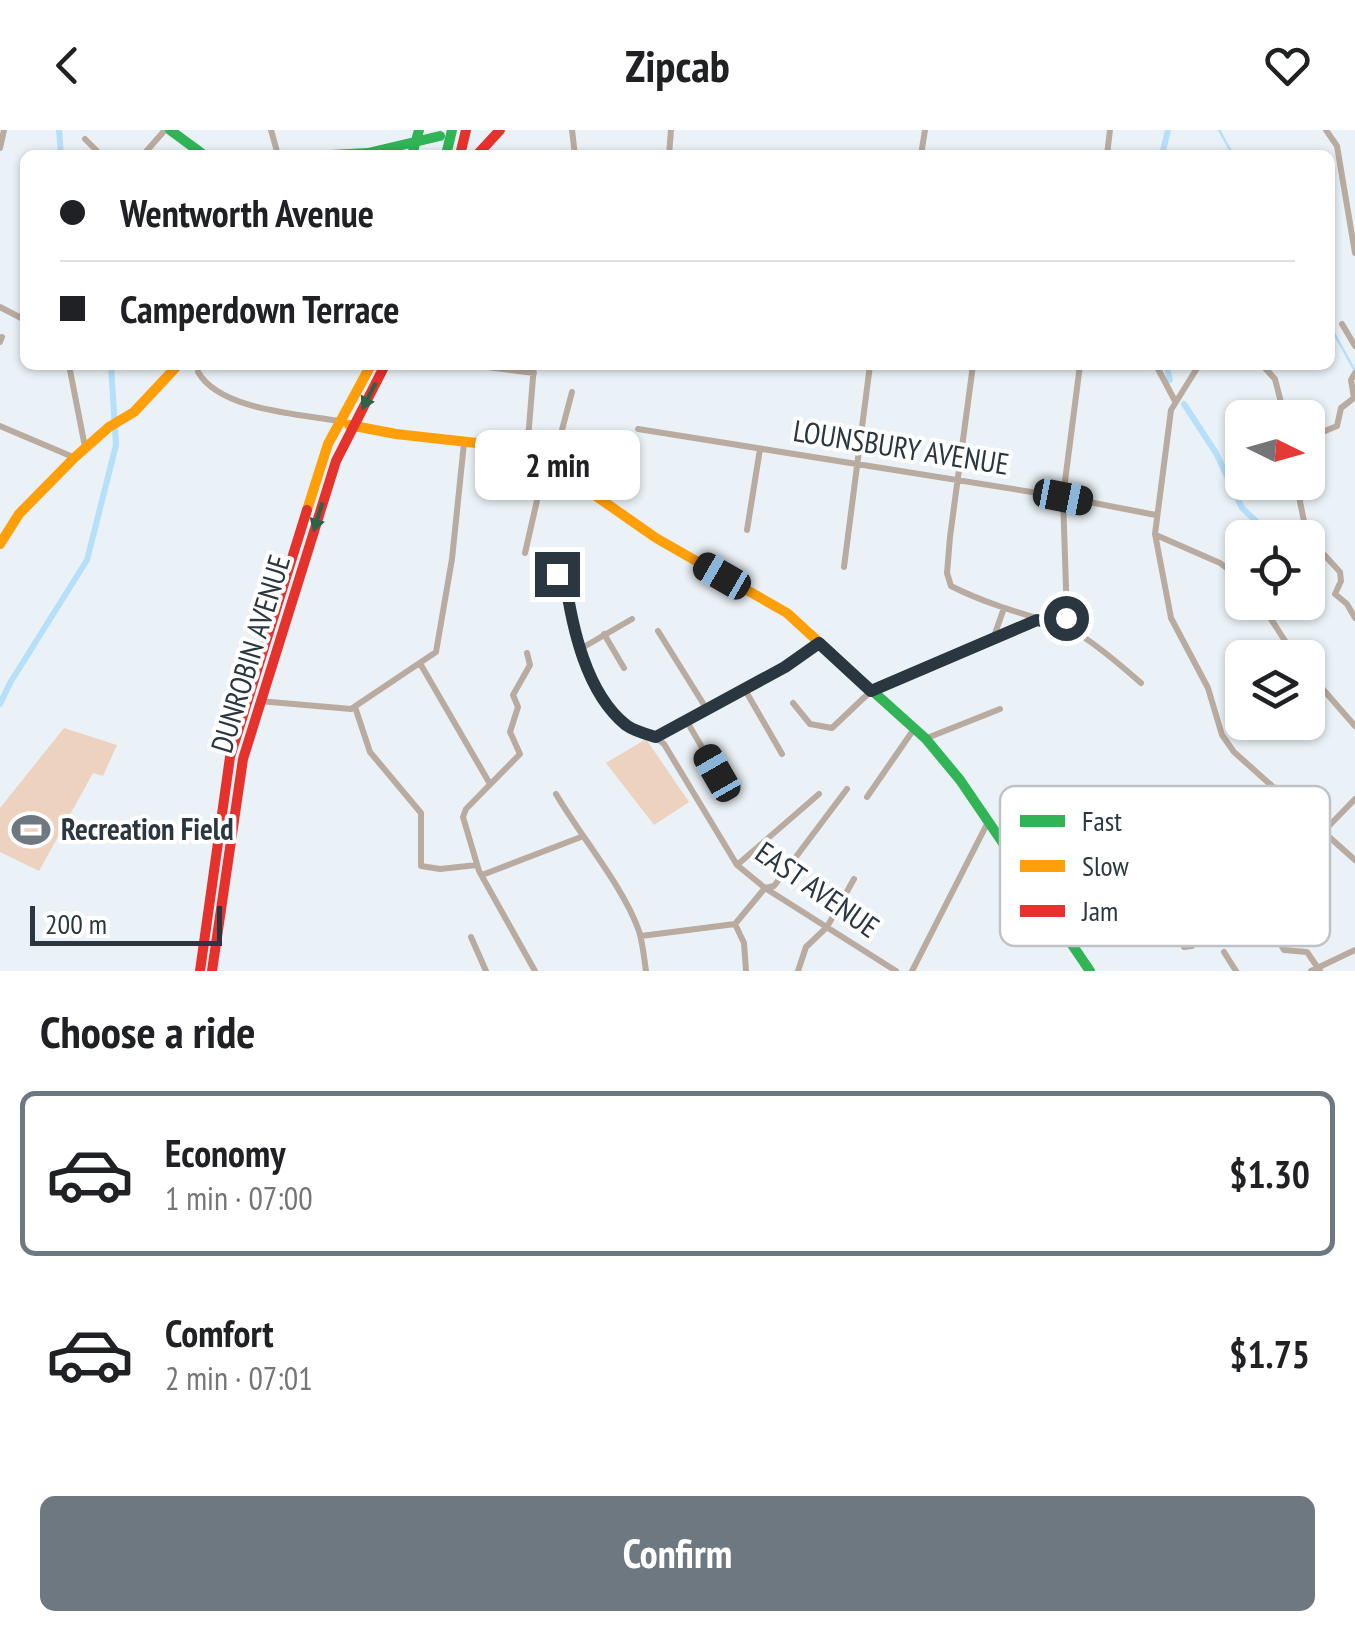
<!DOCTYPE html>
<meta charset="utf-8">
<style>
:root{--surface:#fff;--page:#f6f6f6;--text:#202124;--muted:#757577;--line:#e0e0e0;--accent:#6d7880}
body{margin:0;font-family:"PT Sans Narrow",sans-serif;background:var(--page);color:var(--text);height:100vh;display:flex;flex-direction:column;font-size:38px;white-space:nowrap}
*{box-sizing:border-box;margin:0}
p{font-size:32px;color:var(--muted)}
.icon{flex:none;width:55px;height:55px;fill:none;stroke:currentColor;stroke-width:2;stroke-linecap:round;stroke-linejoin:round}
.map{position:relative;height:841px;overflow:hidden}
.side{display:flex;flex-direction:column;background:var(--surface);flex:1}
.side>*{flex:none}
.top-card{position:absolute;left:20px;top:20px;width:1315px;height:220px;border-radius:15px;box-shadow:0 2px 8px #0004;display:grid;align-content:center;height:220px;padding:0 40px;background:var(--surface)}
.needle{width:65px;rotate:95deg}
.buttons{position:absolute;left:1225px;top:270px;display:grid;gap:20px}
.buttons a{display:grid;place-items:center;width:100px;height:100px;border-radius:15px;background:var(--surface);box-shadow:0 2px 8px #0004;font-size:50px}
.scale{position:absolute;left:30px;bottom:25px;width:192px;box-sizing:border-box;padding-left:10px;border:5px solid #2a3740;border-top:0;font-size:28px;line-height:35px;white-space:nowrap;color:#2a3740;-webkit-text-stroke:8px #fff;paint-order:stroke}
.end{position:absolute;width:45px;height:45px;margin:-22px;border:12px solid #2a3740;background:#fff;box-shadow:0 0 0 5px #fff}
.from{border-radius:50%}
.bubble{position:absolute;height:70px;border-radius:15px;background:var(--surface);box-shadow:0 2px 8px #0004;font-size:32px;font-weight:700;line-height:70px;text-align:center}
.car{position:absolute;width:30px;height:60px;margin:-30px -15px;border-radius:12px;box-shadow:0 0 8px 2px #0007;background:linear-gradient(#222 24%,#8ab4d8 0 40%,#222 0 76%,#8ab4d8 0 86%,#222 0)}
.top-card b{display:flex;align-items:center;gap:35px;height:95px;font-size:38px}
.top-card b+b{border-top:2px solid var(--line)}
.top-card i{width:25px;height:25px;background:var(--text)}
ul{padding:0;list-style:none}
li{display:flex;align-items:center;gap:30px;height:165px;margin:0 20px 15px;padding:0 20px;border:5px solid transparent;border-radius:15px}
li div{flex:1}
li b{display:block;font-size:38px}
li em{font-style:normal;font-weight:700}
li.current{border-color:var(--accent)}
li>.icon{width:90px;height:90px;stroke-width:1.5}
h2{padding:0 40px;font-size:45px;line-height:120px}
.action{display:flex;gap:20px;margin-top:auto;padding:20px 40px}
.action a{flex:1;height:115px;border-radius:15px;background:var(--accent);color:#fff;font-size:40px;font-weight:700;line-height:115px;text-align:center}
header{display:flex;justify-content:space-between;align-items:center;height:130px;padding:0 40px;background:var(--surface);font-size:45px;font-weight:700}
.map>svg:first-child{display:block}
.green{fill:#edd2bf}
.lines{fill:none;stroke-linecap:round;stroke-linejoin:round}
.stream{stroke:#b6dff9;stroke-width:2.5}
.canal{stroke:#b6dff9;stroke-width:6}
.street{stroke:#baaba0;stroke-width:6}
.fast{stroke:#30b455;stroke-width:10}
.slow{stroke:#ff9f0a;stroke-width:10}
.jam{stroke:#e5322d;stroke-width:10}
.oneway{fill:#2c6347}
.route{stroke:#2a3740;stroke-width:12}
.labels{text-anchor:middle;stroke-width:8;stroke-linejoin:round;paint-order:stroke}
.street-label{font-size:30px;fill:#2a3740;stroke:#fff}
.poi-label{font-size:30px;font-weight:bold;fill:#2a3740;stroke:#fff;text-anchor:start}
.key{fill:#fff;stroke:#bfc3c6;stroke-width:2.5}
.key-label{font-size:28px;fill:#2a3740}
</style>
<header><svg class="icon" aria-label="back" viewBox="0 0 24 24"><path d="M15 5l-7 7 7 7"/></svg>Zipcab<svg class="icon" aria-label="heart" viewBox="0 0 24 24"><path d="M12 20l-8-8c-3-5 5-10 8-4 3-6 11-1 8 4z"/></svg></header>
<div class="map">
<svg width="1355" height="841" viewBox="0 0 1355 841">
<rect width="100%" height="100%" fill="#eaf2f7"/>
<!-- green -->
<path class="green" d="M64,598L117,615L103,646L93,643L39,741L0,722V678Z
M646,609L689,672L654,695L606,633Z"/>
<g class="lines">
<!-- stream -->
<path class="stream" d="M1219,0L1233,25
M1330,196L1355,241"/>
<!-- canal -->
<path class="canal" d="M59,0L61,25
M1162,25L1168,0
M1166,235L1170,250
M1184,274L1216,323L1242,378L1274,408
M0,574L10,553L87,430L116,315L111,235"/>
<!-- street -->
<path class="street" d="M271,0L278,25
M572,0L575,25
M1326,0L1337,16L1355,123
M85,9L101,25
M0,18L4,0
M143,25L165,0
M669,25L671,0
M921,25L925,0
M1107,25L1110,0
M0,177L25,190
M1342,194L1355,216
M0,212L2,207
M69,235L85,317
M471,235L534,243
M973,235L950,407L947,443L951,456C986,474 1027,485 1063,496C1084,503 1124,538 1141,553
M1156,235L1175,271
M1199,235L1171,280L1155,404L1171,488L1208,558L1222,605L1234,622L1355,730
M1262,235L1275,249L1285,288
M198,242C220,280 298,284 338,291
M0,296L73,327
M638,299L1063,367L1156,385
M1308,308L1337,296L1341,278L1354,268L1351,250L1355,243
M527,322L534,235
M1296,352L1307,406L1340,442L1341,451L1335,464L1347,474L1355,488
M747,400L760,319
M1156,405L1220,433L1242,450
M525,423L544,340L553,334L572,262
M844,437L870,235
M534,448L557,444L565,449C572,492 589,572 629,598C640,605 653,604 664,614L737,735L765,758L896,841
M1260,472L1296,528
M1269,485L1286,472
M1062,496L1067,488L1063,367L1080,235
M658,501L706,578
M604,504L624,538
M993,509L1004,478
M582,518L632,489
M527,523L530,535L513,565L518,577L510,602L520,624L466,679L463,687L479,741L535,841
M421,535L490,654
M1308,542L1355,596
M744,558L782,624
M259,571L351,579L436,522L452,429L464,313
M793,573L810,594L832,598L871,561L1036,491
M355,577L370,622L421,683V736L440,739L477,735
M686,590L717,643
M656,607L785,537L819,513
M927,608L1000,579
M556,664C581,707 623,756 639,801C643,814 644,828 646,841
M867,667L914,599
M1024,691C1050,729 1077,711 1106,687C1114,680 1120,668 1132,670C1142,672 1151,683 1160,687
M1324,701L1355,669
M1000,708L1059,668
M737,735L819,664
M482,745L581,707
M1151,758L1184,817L1192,816
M1040,766L1105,727
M1267,791L1284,820L1307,822L1320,841
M735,794L744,813L746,841
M641,806L735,794L765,758L774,756L847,659
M471,807L486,841
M1072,813L1132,774L1272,658
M1224,822L1236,841
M798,841L806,817L827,797L854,749
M912,841L988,692
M1311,841L1355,820"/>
<!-- fast -->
<path class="fast" d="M170,0L204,25
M331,25L368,23L440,6
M412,25L419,0
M446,25L452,0
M857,547L926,609L960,650L1090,841"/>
<!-- slow -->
<path class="slow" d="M349,295L396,304L495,315L540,327L656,408L787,483L857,547
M307,380L328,314L371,235
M0,414L19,384L74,328L109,297L134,282L178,235"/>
<!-- jam -->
<path class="jam" d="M460,25L466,0
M477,25L500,0
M200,841L230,627L307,380
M212,841L243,629L336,331L385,235"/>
</g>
<!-- one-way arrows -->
<defs><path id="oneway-solid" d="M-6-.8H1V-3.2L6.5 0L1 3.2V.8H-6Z" transform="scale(2.5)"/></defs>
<g class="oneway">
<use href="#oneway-solid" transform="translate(369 266) rotate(117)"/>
<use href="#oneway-solid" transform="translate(318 387) rotate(107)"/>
</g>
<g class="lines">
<!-- route -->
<path class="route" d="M557,444L565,448C572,497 586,563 626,595C634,601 646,604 656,607L785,537L819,513L871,561L1037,490L1062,496L1066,488"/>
</g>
<!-- icons -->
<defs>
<g id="stadium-bare" transform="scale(3)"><path d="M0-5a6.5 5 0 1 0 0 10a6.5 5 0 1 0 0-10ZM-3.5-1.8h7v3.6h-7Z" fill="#6d7880" stroke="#fff" stroke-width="2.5" paint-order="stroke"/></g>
</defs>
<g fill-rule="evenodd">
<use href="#stadium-bare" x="31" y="700"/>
</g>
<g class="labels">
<!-- street labels -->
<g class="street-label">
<text transform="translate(901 318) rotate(9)" y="10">LOUNSBURY AVENUE</text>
<text transform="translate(251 524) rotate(-73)" y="10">DUNROBIN AVENUE</text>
<text transform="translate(817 760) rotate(35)" y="10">EAST AVENUE</text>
</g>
<!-- poi labels -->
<g class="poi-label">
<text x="61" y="710">Recreation Field</text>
</g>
</g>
<!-- legend -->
<rect x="1000" y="656" width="330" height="160" rx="15" class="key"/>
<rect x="1020" y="685" width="45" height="12" fill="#30b455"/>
<rect x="1020" y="730" width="45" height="12" fill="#ff9f0a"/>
<rect x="1020" y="775" width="45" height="12" fill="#e5322d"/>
<g class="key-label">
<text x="1082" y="701">Fast</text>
<text x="1082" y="746">Slow</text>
<text x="1082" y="791">Jam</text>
</g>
</svg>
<div class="buttons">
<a><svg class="needle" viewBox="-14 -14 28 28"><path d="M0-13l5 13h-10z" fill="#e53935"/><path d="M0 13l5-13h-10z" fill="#757577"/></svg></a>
<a><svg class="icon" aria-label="locate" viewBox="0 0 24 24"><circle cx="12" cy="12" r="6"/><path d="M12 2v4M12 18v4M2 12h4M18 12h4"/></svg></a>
<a><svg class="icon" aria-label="layers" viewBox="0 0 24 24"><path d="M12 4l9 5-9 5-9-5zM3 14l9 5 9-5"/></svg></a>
</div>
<div class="scale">200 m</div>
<i class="end from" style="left:1066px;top:488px"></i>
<i class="end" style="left:557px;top:444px"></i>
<div class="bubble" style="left:475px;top:300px;width:165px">2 min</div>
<i class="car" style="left:1063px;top:367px;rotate:101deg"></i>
<i class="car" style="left:722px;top:446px;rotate:300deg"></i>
<i class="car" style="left:717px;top:643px;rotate:330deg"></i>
<div class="top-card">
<b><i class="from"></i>Wentworth Avenue</b>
<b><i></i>Camperdown Terrace</b>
</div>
</div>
<section class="side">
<h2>Choose a ride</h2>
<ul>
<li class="current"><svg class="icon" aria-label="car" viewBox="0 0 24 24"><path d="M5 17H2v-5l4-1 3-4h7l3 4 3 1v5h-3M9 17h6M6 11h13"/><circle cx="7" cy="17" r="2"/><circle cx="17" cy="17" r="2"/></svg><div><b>Economy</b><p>1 min · 07:00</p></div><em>$1.30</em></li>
<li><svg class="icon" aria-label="car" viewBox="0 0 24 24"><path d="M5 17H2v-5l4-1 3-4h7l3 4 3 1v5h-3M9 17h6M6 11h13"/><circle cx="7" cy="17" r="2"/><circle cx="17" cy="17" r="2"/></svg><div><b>Comfort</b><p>2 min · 07:01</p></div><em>$1.75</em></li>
</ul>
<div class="action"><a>Confirm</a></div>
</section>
